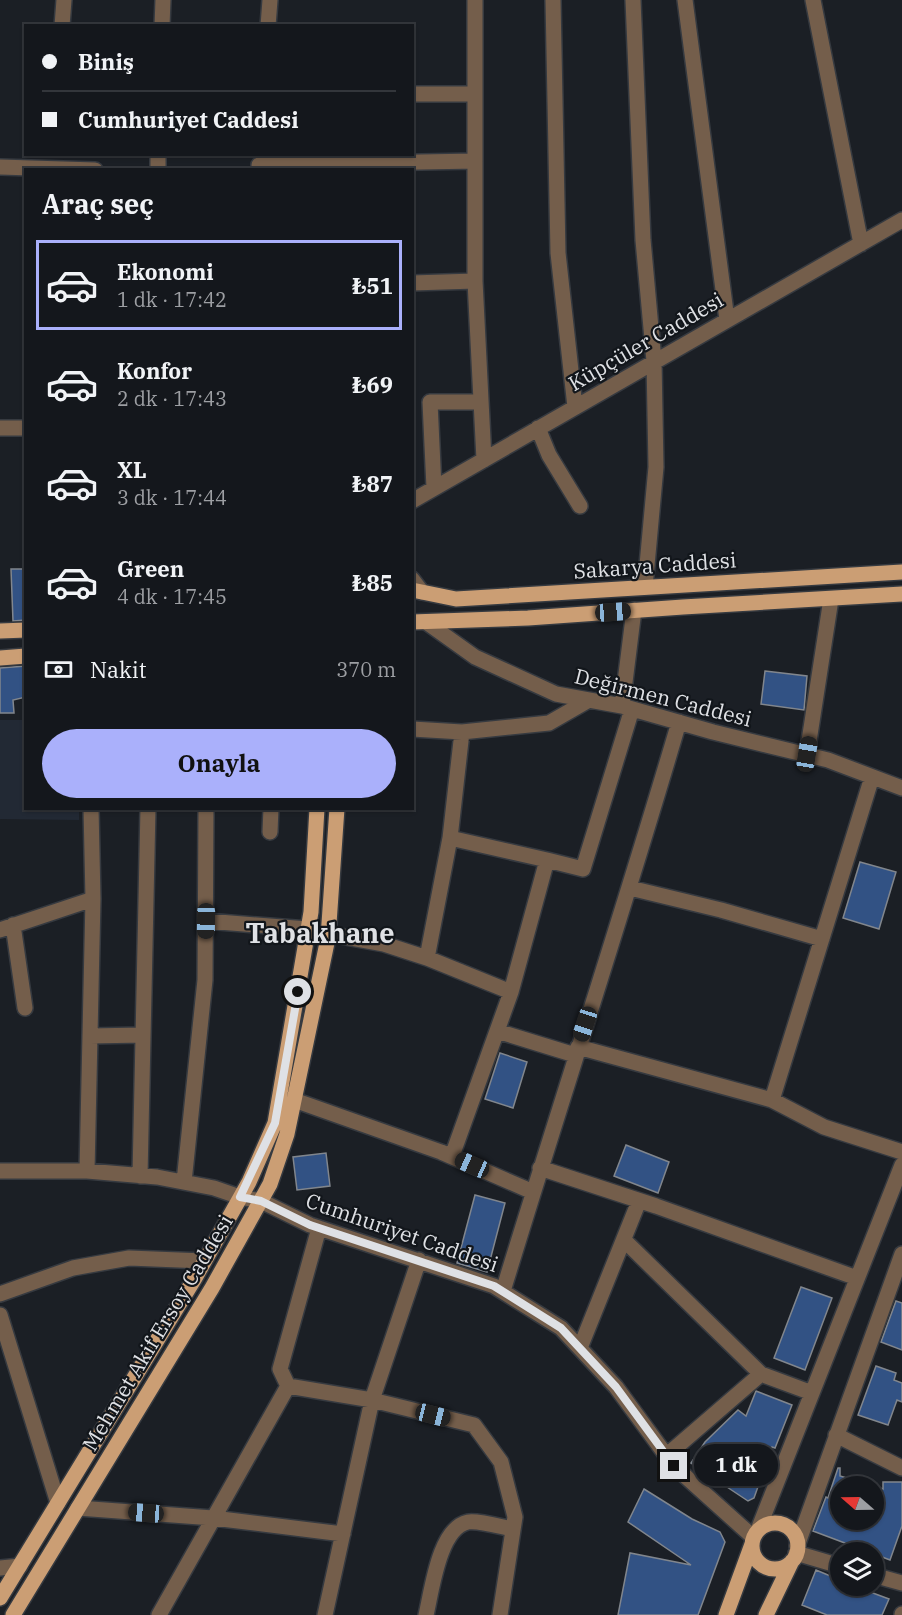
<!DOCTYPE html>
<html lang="tr">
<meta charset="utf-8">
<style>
:root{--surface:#14171c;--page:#212429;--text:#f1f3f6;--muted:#9d9fa3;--line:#33363b;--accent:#aab0fb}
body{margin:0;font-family:"IBM Plex Serif",serif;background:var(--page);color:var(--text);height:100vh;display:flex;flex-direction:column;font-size:22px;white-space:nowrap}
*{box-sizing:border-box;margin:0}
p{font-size:20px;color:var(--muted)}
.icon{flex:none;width:33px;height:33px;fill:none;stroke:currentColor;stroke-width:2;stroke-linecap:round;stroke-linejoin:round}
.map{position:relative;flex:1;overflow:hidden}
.panel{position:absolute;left:24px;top:168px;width:390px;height:642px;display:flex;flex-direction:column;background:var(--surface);border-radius:0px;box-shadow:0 2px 4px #0004,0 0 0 2px var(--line)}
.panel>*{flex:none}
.hud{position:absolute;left:24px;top:24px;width:390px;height:132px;border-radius:0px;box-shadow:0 2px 4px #0004,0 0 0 2px var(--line);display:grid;align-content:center;height:132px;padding:0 18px;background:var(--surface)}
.needle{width:39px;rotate:290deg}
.tools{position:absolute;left:830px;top:1476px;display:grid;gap:12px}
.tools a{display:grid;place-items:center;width:54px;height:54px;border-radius:50%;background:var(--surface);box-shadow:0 2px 4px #0004,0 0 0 2px var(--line);font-size:30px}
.end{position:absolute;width:27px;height:27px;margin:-14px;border:8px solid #dfe1e5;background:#111;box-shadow:0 0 0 3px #111}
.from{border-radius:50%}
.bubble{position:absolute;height:42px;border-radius:21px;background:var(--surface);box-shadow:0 2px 4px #0004,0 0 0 2px var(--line);font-size:20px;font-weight:800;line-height:42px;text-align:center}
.car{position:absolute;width:18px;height:36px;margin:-18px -9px;border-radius:8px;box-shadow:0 0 4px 2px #0007;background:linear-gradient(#222 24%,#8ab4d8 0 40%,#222 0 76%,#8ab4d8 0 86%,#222 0)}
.hud b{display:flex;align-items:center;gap:21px;height:57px;font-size:22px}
.hud b+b{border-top:2px solid var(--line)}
.hud i{width:15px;height:15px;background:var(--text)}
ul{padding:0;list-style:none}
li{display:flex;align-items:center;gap:18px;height:90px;margin:0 12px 9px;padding:0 6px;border:3px solid transparent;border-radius:0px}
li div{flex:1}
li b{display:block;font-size:22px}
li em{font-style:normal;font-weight:800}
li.current{border-color:var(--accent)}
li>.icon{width:54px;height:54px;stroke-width:1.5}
h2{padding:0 18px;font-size:27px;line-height:72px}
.pay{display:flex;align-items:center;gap:15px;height:66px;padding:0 18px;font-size:22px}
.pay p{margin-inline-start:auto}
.cta{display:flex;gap:12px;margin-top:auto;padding:12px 18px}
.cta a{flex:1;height:69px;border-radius:36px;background:var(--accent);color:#111;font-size:24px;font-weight:800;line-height:69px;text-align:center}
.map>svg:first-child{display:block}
.built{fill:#222934}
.building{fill:#325284;stroke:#81868d;stroke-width:1.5}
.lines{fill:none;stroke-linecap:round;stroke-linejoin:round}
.minor-casing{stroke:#363a40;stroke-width:18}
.major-casing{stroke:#363a40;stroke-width:18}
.minor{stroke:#745e4b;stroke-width:15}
.major{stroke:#cb9e74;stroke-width:15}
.route{stroke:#dfe1e5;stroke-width:8}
.labels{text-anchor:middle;stroke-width:4.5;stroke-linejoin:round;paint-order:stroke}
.street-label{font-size:21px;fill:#dfe1e5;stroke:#12161b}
.district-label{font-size:27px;font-weight:bold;fill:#dfe1e5;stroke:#12161b}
</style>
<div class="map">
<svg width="902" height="1615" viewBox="0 0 902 1615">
<rect width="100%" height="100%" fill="#1b1f25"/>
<!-- built -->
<path class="built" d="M0,720H25L26,808L79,809V820L0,819Z"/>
<!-- building -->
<path class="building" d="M11,569H26V620L13,621Z
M26,666V697L13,700L14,713H0V668Z
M765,671L807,676L804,710L761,704Z
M860,862L896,872L879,929L843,918Z
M500,1053L527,1062L513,1108L485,1099Z
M626,1145L669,1162L658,1193L614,1176Z
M326,1153L330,1186L297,1190L293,1157Z
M475,1195L505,1203L487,1272L457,1263Z
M801,1287L832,1298L805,1370L774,1358Z
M896,1301L902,1303V1350L881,1342Z
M876,1366L896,1373L894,1380L902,1383V1402L897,1400L888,1425L858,1415Z
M756,1391L792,1405L775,1448L772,1447L754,1498L748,1501L691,1463L705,1442L738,1410L746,1416Z
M838,1468H840V1476L867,1484V1486H840V1520H873V1486L883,1489V1482H902V1526L890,1560L813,1531L826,1497L828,1498Z
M644,1489L692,1519L720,1532L725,1542L698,1615H618L630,1553L691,1565L628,1522Z
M816,1570L840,1580V1586H854L889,1599L882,1615H827L802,1605Z"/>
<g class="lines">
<!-- minor casing -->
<g class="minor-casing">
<path id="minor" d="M475,0V281L484,460
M553,0L558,253L575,407
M633,0L643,240L654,361L656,467L645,587
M685,0L727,320
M813,0L861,244
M62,26L64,0
M162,26L163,0
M268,26L270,0
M412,94H475
M259,165L475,161
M0,167L95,170
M158,170V154
M412,283L475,281
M0,428H26
M538,428L549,455L580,506
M434,488L430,402H481
M412,501L902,220
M412,579L422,592
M426,622L475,657L556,694L622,706L713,732L828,760L902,788
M622,706L634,610
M412,729L462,732L549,723L589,700
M807,754L831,599
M270,832L271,808
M450,838L547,860
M630,888L721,910L822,939
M206,921L308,929
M13,925L25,1008
M0,930L93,899L91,808
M329,934L384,944L427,958L511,992
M427,958L450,838L462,732
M497,1031L575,1055
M90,1036L142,1035
M578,1047L772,1100L824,1127L902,1152
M294,1100L441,1152L533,1192
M772,1100L872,777
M452,1156L511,992L547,860L583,869L632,709
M540,1168L656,1206L857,1278
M0,1171H87L157,1177L214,1188L240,1197L261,1201L310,1225L494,1286L561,1328L616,1387L674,1466L753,1537
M87,1171L93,899
M140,1176L148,808
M184,1182L205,980L206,808
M624,1240L761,1374L812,1393
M503,1291C561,1101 623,913 679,722
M0,1294L73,1268L129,1258L204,1261
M0,1315L58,1503
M580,1348L639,1201
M288,1386L280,1369L319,1228
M836,1435L902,1468
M666,1456L761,1374
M78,1508L213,1518L343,1534
M758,1530L902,1165
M797,1546L902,1254
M796,1553L840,1566
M0,1568L20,1566
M873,1575L902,1583
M159,1615L288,1386L372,1400L474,1425L501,1462L515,1517L500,1615
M325,1615L372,1400L419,1260
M426,1615C432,1590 439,1528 468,1522C478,1520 502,1527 513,1529
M902,1615V1614"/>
</g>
<!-- major casing -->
<g class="major-casing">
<path id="major" d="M412,590L456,599L902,572
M412,622L528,618L683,607L902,594
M0,631L26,630
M0,658L26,656
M752 1546a23 23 0 1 1 46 0a23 23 0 1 1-46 0Z
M0,1598L195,1278L249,1182L275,1123L311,912L317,808
M13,1615L212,1288L270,1184L287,1134L328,938L337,808
M726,1615L752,1544
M766,1615L792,1561"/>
</g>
<!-- minor -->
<use href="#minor" class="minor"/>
<!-- major -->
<use href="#major" class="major"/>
</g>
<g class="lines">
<!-- route -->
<path class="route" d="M298,992L275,1123L240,1197L261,1201L310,1225L494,1286L561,1328L616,1387L674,1466"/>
</g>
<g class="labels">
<!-- street labels -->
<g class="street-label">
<text transform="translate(646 342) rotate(-30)" y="7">Küpçüler Caddesi</text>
<text transform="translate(655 566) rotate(-4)" y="7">Sakarya Caddesi</text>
<text transform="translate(663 698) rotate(14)" y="7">Değirmen Caddesi</text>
<text transform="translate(402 1233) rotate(19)" y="7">Cumhuriyet Caddesi</text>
<text transform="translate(158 1333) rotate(-59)" y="7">Mehmet Akif Ersoy Caddesi</text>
</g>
<!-- district labels -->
<g class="district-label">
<text x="320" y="943">Tabakhane</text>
</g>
</g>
</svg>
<div class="tools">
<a><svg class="needle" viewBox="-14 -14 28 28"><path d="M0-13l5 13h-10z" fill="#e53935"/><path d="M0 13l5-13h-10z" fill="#9d9fa3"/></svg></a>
<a><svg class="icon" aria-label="layers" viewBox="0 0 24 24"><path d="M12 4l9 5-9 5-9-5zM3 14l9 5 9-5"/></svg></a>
</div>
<i class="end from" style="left:298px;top:992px"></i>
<i class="end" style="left:674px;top:1466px"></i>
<div class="bubble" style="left:694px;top:1444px;width:84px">1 dk</div>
<i class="car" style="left:613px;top:612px;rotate:86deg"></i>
<i class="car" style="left:807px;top:754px;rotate:9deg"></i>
<i class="car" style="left:206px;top:921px;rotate:181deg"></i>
<i class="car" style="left:585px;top:1024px;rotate:198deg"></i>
<i class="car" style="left:472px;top:1165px;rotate:294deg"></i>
<i class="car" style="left:433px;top:1415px;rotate:104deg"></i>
<i class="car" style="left:146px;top:1513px;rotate:274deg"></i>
<div class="hud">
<b><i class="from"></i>Biniş</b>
<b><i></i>Cumhuriyet Caddesi</b>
</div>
<section class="panel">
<h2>Araç seç</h2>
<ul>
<li class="current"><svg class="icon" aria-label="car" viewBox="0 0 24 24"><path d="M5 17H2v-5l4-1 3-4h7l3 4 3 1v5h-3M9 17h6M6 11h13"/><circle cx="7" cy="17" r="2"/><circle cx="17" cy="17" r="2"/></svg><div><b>Ekonomi</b><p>1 dk · 17:42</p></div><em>₺51</em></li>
<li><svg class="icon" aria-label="car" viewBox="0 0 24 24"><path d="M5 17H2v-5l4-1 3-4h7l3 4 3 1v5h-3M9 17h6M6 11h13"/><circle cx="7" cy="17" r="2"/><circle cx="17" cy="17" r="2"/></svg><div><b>Konfor</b><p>2 dk · 17:43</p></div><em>₺69</em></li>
<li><svg class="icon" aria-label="car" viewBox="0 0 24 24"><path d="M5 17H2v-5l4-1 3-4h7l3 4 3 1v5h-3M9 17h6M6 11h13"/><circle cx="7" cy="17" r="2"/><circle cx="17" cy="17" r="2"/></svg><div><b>XL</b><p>3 dk · 17:44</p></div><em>₺87</em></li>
<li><svg class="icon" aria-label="car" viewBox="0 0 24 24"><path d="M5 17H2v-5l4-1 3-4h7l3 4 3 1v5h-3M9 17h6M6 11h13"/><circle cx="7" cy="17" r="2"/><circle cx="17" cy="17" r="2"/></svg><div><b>Green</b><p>4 dk · 17:45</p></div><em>₺85</em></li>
</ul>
<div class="pay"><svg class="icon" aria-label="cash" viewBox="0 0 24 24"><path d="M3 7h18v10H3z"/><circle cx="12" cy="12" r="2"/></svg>Nakit<p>370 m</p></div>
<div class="cta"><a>Onayla</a></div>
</section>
</div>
